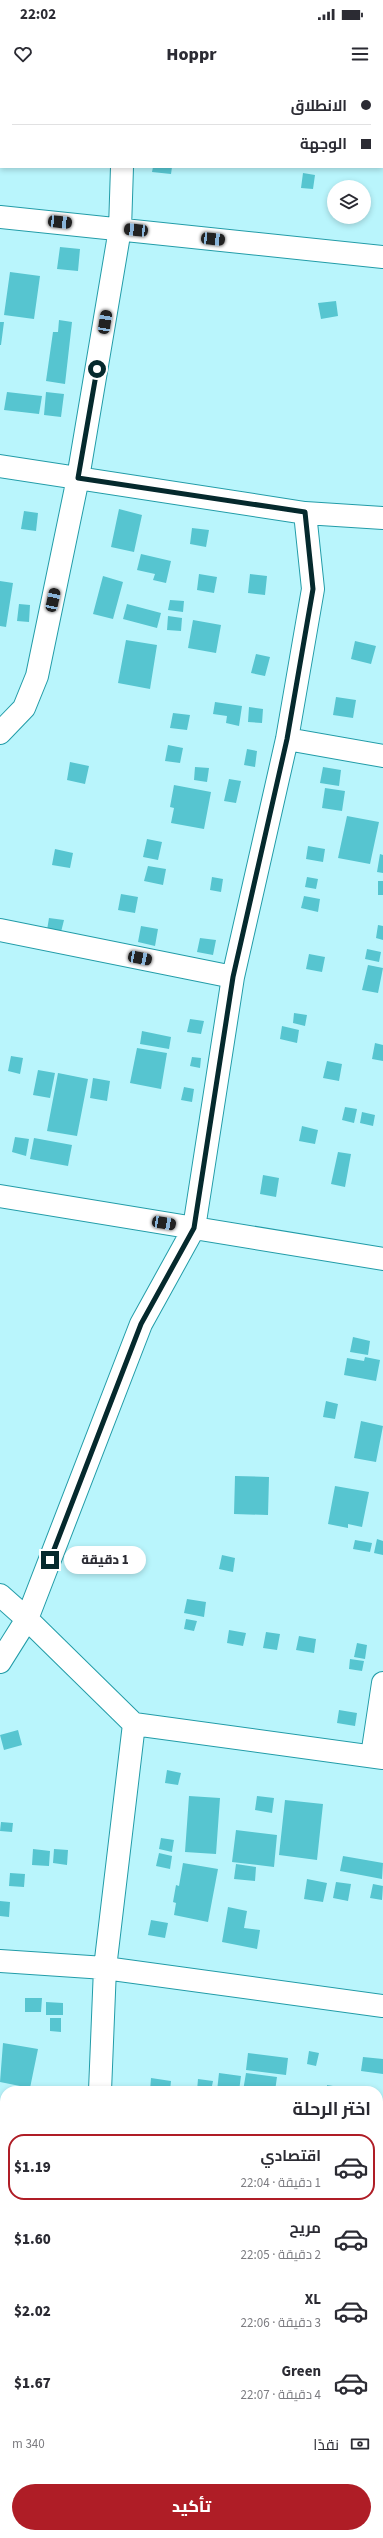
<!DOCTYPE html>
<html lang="ar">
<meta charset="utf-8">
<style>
:root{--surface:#fff;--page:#f2f2f3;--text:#2b2b33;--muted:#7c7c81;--line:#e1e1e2;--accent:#af1d26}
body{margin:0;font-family:"Source Sans 3",Cairo,sans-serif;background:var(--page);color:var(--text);direction:rtl;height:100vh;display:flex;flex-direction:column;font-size:15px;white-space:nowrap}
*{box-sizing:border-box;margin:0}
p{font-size:13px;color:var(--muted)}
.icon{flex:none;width:22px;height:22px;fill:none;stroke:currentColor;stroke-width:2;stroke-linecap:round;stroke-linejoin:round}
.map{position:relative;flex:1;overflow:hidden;direction:ltr}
.sheet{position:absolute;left:0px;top:2006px;width:383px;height:452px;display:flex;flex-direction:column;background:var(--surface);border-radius:16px 16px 0 0;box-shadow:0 2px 6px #0003;direction:rtl}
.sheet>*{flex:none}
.hud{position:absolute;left:0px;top:0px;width:383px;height:88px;box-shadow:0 2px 6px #0003;direction:rtl;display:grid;align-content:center;height:88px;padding:0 12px;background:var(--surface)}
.buttons{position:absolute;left:327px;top:100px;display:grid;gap:8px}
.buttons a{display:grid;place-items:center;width:44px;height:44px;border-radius:50%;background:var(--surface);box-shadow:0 2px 6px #0003;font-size:20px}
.end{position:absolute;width:18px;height:18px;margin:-9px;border:5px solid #05292d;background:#fff;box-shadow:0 0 0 2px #fff}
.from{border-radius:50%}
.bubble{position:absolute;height:28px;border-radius:14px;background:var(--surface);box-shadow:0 2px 6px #0003;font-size:13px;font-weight:800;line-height:28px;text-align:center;direction:rtl}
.car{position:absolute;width:12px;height:24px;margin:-12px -6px;border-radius:5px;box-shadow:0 0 3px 1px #0007;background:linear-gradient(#222 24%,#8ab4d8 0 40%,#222 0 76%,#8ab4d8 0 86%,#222 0)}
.hud b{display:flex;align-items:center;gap:14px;height:38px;font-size:15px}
.hud b+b{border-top:1px solid var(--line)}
.hud i{width:10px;height:10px;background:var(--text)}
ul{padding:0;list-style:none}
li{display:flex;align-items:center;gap:12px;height:66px;margin:0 8px 6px;padding:0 4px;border:2px solid transparent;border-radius:16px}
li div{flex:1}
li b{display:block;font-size:15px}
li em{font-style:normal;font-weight:800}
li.on{border-color:var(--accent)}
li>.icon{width:36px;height:36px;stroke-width:1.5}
h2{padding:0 12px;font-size:18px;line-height:48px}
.pay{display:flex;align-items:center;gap:10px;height:44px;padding:0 12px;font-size:15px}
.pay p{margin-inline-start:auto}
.action{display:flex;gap:8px;margin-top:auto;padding:8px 12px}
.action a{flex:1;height:46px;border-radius:24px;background:var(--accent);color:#fff;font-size:16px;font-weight:800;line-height:46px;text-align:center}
.status{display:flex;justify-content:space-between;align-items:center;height:28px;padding:0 20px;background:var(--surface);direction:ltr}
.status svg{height:11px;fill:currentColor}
header{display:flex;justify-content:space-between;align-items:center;height:52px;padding:0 12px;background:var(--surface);font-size:18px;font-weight:800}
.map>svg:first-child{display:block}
.building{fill:#56c5d0}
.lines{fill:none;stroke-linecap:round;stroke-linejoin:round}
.minor-casing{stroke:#229ca8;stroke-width:24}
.minor{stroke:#fff;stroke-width:22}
.route{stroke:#05292d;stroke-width:5}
</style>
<div class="status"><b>22:02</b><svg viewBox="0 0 49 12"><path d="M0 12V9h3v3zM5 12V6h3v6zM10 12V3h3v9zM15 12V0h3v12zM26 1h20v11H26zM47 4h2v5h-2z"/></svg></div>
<header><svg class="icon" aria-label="menu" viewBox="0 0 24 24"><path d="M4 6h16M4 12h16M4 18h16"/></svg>Hoppr<svg class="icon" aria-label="heart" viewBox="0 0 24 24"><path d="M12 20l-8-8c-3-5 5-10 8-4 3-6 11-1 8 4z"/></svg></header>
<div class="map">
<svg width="383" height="2458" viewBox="0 0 383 2458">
<rect width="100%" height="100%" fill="#b9f5fc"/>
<!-- building -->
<path class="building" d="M153,87H172L171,94L152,92Z
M303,93L315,95L313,109L301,108Z
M60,167L80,169L78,191L57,189Z
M10,192L40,196L34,239L4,235Z
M336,221L338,236L321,239L318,223Z
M59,240L72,242L65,304L46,301L53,252H58Z
M0,242H4L1,265H0Z
M7,312L42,316L39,334L4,330Z
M46,312L64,314L61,337L44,335Z
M119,429L142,435L134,472L111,467Z
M24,431L38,433L36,451L21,449Z
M192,448L209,450L206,467L190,464Z
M141,474L171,481L166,503L153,500L155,494L137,490Z
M199,494L217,497L214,513L197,510Z
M250,494L267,496L265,515L248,513Z
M103,496L123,502L113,539L93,534Z
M0,501L13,503L6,547L0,546Z
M170,520L184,521L183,532L168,530Z
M19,524L30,525L29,542L17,541Z
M127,524L161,533L157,548L123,539Z
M168,536L182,538L181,551L167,550Z
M193,540L221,545L216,573L188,568Z
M126,560L157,565L150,609L118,603Z
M355,561L376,566L371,584L351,579Z
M256,574L270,577L265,596L251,593Z
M336,617L356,620L353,638L333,635Z
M215,622L242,626L239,646L226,643L227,636L213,634Z
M249,627L263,629L262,643L248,642Z
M173,633L190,635L187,650L170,648Z
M168,665L183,668L180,683L165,681Z
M247,669L257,671L255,687L244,685Z
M70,682L89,686L85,704L67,700Z
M195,687L209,688L207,702L194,700Z
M323,687L341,690L339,706L320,703Z
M229,699L241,701L236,723L224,721Z
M174,705L211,712L204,749L171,743L174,728L170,727Z
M325,708L345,711L342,731L322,728Z
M347,736L379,742L370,784L338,778Z
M147,759L162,762L158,780L143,777Z
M308,766L325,769L323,782L306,779Z
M55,769L73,773L70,788L52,785Z
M380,774L383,775V793L377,792Z
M148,786L166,789L163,805L144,801Z
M212,797L223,799L221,812L210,810Z
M307,797L318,799L316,809L305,807Z
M378,801H383V815H378Z
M121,814L138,817L135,833L118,830Z
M304,816L320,819L318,832L301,828Z
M49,838L64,840L61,852L47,850Z
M378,845L383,846V860L376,858Z
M141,846L158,849L155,866L138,862Z
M200,858L216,860L213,875L197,872Z
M367,869L381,872L379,882L365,879Z
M309,874L325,877L322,892L306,889Z
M368,885L383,888L378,913L362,910Z
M294,933L307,935L305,946L293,943Z
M190,939L204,941L201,954L187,952Z
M282,946L299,950L297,963L280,959Z
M142,951L171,957L169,969L140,964Z
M375,963L383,965V981L372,979Z
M137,968L167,973L161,1009L130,1003Z
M11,976L23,978L20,994L8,991Z
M192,977L201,978L200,988L190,986Z
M327,981L342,984L339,1001L323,998Z
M38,990L55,993L50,1018L33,1015Z
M58,993L88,999L77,1056L47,1051Z
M93,998L110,1001L107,1021L90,1018Z
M184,1007L194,1009L192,1022L181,1020Z
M345,1027L357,1029L354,1043L342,1040Z
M362,1032L375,1035L373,1046L360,1043Z
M302,1046L318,1050L315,1064L299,1061Z
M15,1057L29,1059L26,1076L12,1072Z
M34,1058L72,1065L68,1086L30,1079Z
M338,1072L351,1074L345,1107L331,1104Z
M263,1095L279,1098L276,1117L260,1114Z
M353,1257L370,1261L368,1275L350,1272Z
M365,1277L380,1280L376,1301L344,1295L347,1278L364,1281Z
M326,1321L338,1324L335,1339L323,1337Z
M361,1341L383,1346L376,1382L354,1378Z
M235,1396L269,1397L268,1435L234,1434Z
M335,1406L369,1412L362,1447L348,1444V1448L328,1444Z
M377,1459L383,1461V1475L374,1473Z
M355,1460L372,1463L370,1472L353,1469Z
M222,1475L235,1478L233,1492L219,1489Z
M187,1519L206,1522L204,1537L184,1533Z
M186,1539L197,1541L194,1551L184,1549Z
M229,1550L246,1553L243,1566L227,1563Z
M266,1552L280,1554L277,1570L263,1568Z
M299,1556L316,1559L314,1573L296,1570Z
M357,1563L367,1565L365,1579L354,1577Z
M350,1579L364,1581L362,1591L349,1589Z
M339,1630L357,1633L355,1646L337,1643Z
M18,1650L22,1665L4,1670L0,1655Z
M167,1690L181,1693L178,1705L165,1703Z
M189,1716L220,1718L216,1774L185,1772Z
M257,1716L274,1718L272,1733L255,1730Z
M285,1720L323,1724L317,1780L279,1775Z
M1,1742L13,1743L12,1752L0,1751Z
M236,1750L277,1755L274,1787L232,1782Z
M161,1758L174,1760L172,1772L159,1769Z
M33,1769L50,1771L49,1786L32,1785Z
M54,1769L68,1770L67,1785L53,1783Z
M159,1773L172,1776L170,1789L156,1786Z
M343,1776L383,1783L382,1799L340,1791Z
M183,1783L218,1789L208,1842L174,1835L176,1823L173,1822L176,1805L179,1806Z
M236,1784L256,1787L255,1801L234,1799Z
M10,1793L25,1794L24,1807L9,1806Z
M307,1799L327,1803L323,1822L304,1819Z
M336,1802L351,1804L348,1821L333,1818Z
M373,1804L383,1806L382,1820L370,1818Z
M0,1821L10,1822L9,1837L0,1836Z
M228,1827L247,1831L244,1848L260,1850L257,1869L222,1862Z
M151,1840L168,1843L165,1858L148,1855Z
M25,1918H42L41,1932H25Z
M46,1922L63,1923V1935H46Z
M50,1938H61V1952L50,1951Z
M3,1963L38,1969L30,2008L0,2002Z
M309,1971L319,1973L316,1986L307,1984Z
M248,1973L288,1978L286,1995L246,1990Z
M363,1977L383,1979V1994L361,1991Z
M219,1993L241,1996L239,2011H217Z
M246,1993L277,1997L275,2011H243Z
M151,1998L171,2001L170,2011H150Z
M198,1999L213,2001L211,2011H197Z
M327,2005L339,2007V2011H327Z
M278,2006L304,2010V2011H277Z"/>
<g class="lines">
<!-- minor casing -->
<g class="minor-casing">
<path id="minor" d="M123,1V0
M0,137L383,177
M0,386L305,433
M0,653L24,628L37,596L78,398L120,149L122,87
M287,659L383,676
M0,850L233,897
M0,1116L383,1179
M0,1515L27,1539L134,1644L383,1678
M0,1582L27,1539L141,1244L194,1148L233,897L287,659L313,509L305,433L383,438
M372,1676L383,1603
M0,1881L105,1888L383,1926
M100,2011L105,1888L134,1644
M0,2184H5
M378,2214H383
M82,2458V2453
M328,2458V2453"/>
</g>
<!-- minor -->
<use href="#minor" class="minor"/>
</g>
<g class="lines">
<!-- route -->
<path class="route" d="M50,1480L141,1244L194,1148L233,897L287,659L313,509L305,432L78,398L97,289"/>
</g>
</svg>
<div class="buttons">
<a><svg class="icon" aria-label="layers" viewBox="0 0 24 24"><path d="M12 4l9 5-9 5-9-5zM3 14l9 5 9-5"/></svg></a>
</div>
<i class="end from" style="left:97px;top:289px"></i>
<i class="end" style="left:50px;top:1480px"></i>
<div class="bubble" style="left:64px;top:1466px;width:82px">1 دقيقة</div>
<i class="car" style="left:60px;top:142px;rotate:96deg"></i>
<i class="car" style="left:136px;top:150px;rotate:276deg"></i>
<i class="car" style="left:213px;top:159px;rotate:96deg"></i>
<i class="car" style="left:105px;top:242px;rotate:9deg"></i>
<i class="car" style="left:53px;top:520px;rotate:12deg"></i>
<i class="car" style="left:140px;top:878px;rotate:101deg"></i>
<i class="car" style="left:164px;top:1143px;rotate:100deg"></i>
<div class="hud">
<b><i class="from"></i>الانطلاق</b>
<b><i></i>الوجهة</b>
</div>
<section class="sheet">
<h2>اختر الرحلة</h2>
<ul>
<li class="on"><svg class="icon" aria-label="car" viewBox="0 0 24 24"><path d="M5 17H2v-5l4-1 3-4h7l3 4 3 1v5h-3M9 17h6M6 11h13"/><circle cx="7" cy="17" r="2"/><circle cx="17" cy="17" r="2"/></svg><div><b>اقتصادي</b><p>1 دقيقة · 22:04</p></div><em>$1.19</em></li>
<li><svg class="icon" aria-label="car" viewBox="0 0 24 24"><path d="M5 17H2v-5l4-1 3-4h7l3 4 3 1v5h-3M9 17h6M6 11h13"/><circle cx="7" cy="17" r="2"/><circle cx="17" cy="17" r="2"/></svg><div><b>مريح</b><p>2 دقيقة · 22:05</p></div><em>$1.60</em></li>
<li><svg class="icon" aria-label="car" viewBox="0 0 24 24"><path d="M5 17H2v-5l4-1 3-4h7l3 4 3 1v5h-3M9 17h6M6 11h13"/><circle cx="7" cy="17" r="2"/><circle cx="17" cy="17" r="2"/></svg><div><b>XL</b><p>3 دقيقة · 22:06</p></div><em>$2.02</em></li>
<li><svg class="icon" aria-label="car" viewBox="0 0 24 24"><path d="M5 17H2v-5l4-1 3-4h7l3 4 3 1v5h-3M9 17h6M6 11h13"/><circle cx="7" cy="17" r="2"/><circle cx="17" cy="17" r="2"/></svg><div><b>Green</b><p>4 دقيقة · 22:07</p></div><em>$1.67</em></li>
</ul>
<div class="pay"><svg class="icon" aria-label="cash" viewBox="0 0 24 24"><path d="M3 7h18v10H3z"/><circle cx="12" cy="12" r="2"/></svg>نقدًا<p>340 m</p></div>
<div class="action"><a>تأكيد</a></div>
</section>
</div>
